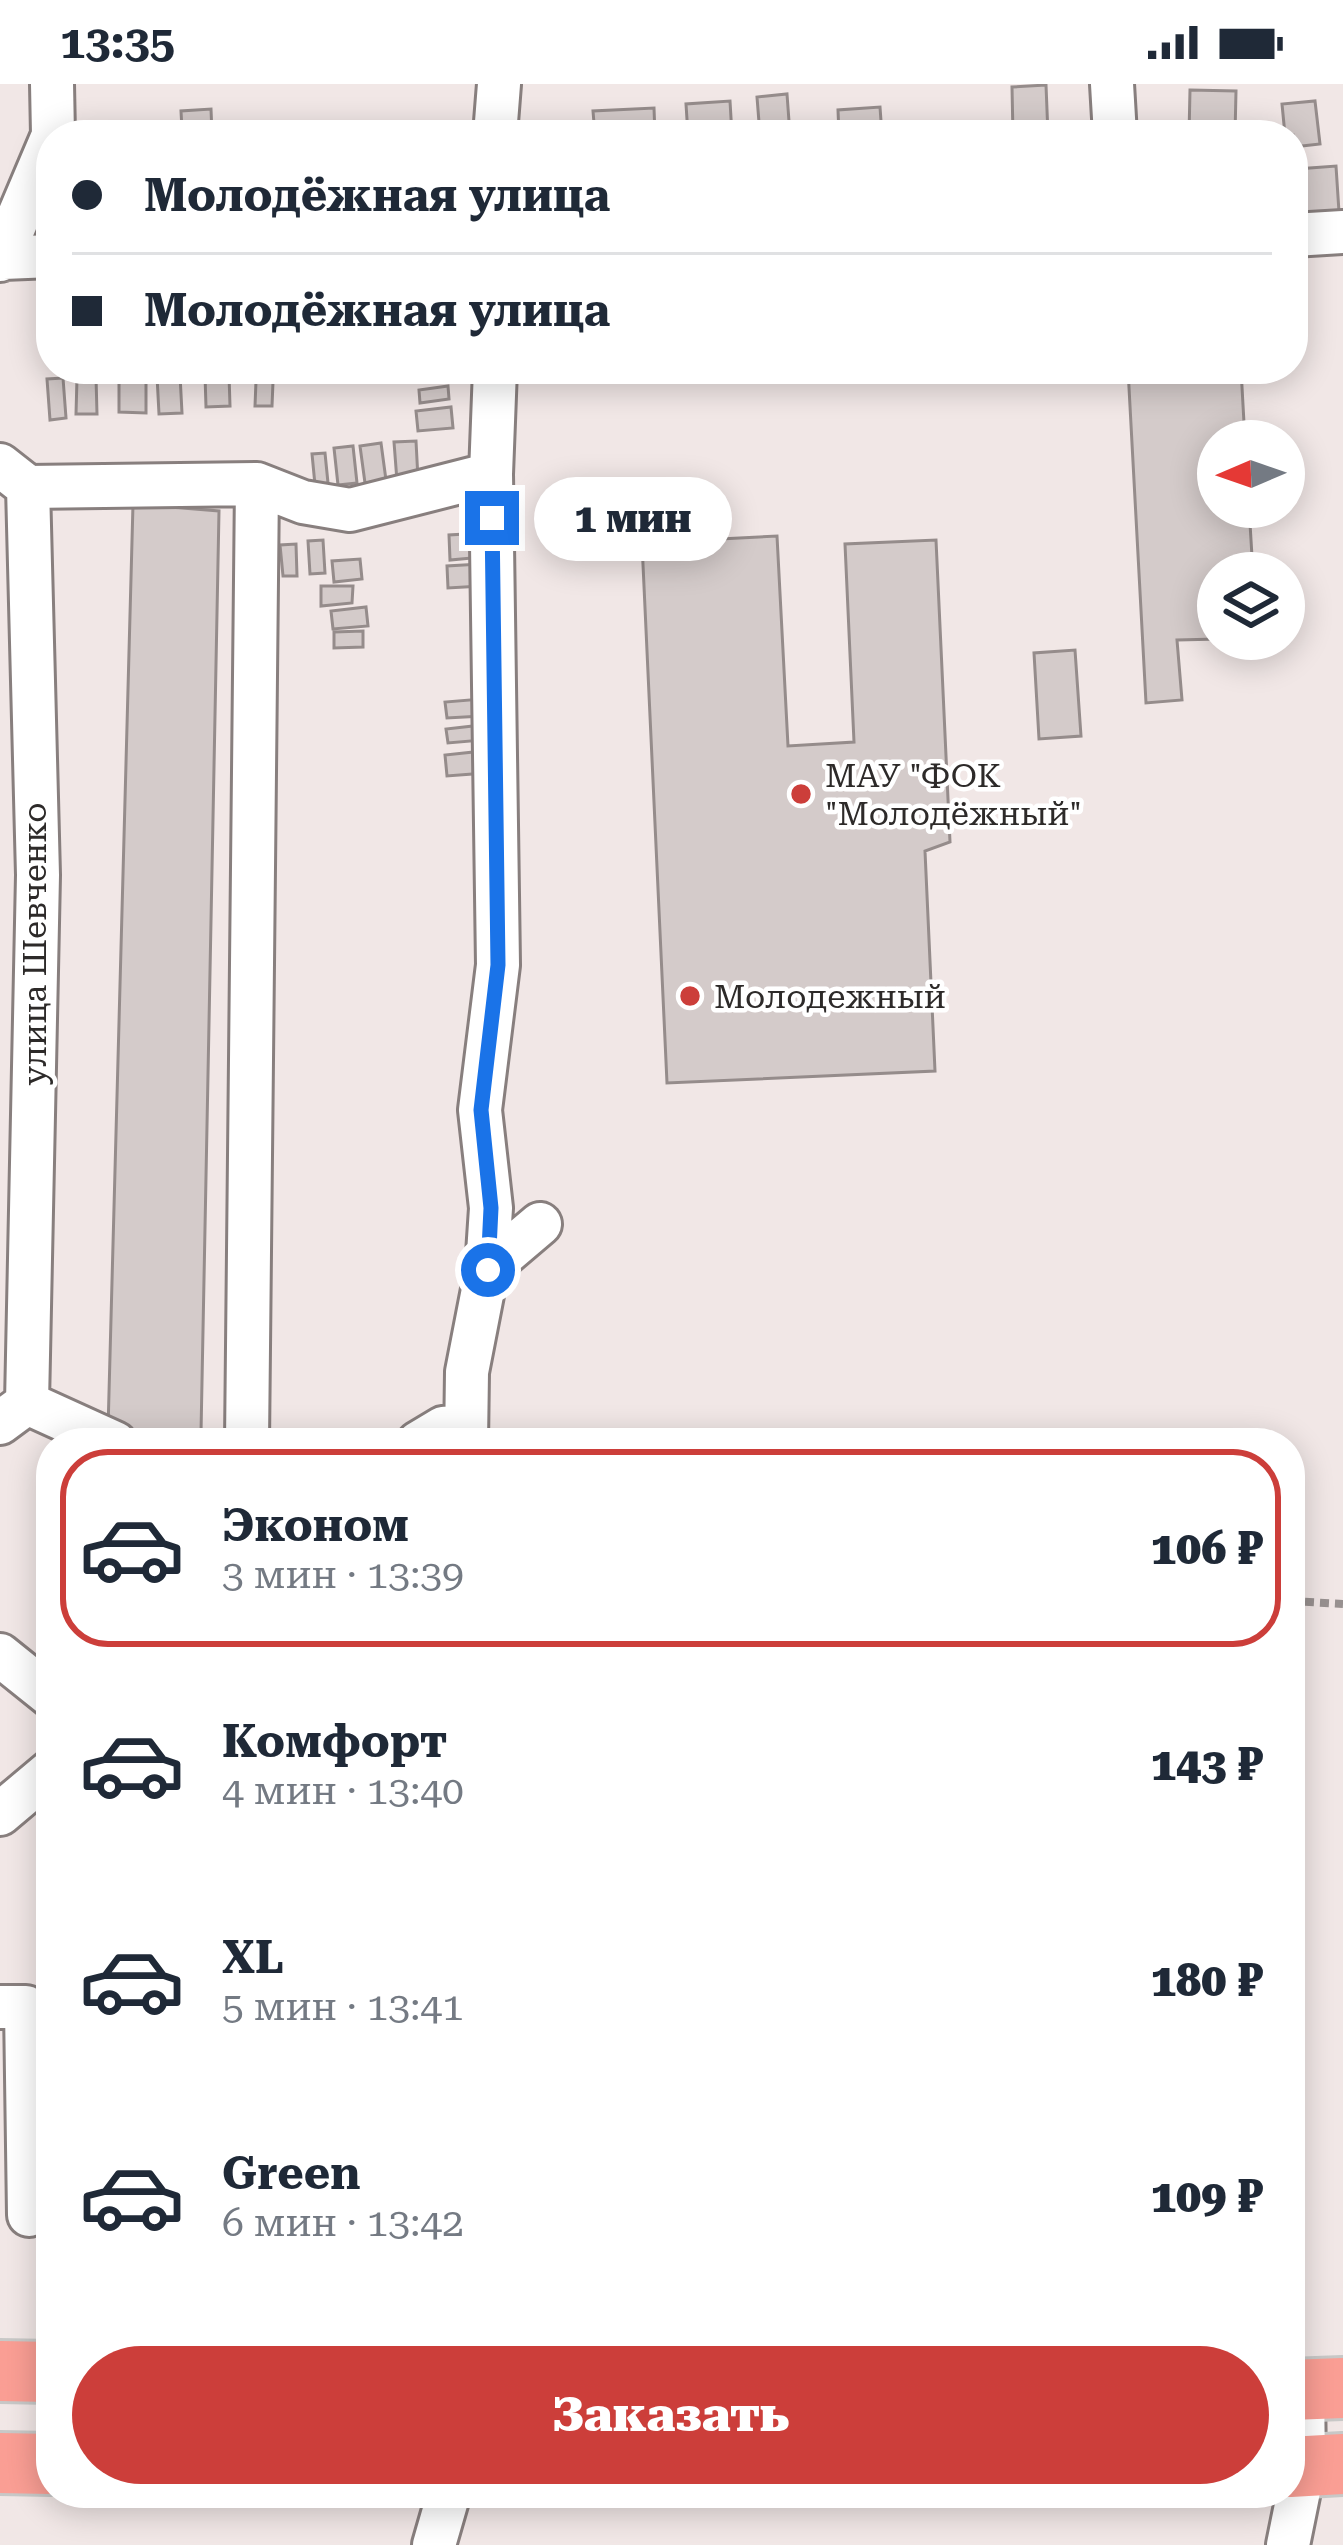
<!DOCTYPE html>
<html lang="ru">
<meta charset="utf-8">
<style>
:root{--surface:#fff;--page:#f2f2f3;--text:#1f2937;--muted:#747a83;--line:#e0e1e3;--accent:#cc3e3a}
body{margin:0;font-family:"Roboto Serif",serif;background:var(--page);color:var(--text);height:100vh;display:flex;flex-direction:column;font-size:45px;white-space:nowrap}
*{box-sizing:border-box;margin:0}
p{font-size:39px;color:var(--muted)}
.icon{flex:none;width:66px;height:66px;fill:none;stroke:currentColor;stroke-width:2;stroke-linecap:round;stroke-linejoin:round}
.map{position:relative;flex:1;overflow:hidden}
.side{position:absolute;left:36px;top:1344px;width:1269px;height:1080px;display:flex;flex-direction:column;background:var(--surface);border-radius:48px;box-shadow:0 6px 30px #0003}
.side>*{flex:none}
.guide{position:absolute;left:36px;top:36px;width:1272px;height:264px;border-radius:48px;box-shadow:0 6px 30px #0003;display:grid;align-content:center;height:264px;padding:0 36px;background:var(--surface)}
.needle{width:78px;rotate:268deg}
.tools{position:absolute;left:1197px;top:336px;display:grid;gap:24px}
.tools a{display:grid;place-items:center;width:108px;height:108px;border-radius:50%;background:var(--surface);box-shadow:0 6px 30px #0003;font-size:60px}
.end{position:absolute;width:54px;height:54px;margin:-27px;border:15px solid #1a73e8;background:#fff;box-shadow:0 0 0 6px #fff}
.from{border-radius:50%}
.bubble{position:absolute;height:84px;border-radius:42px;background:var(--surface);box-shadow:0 6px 30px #0003;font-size:39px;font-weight:800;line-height:84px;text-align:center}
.guide b{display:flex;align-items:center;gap:42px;height:114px;font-size:45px}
.guide b+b{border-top:3px solid var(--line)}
.guide i{width:30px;height:30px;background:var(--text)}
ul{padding:21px 0 0;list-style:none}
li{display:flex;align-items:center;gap:36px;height:198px;margin:0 24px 18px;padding:0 12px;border:6px solid transparent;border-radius:48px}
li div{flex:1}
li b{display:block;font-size:45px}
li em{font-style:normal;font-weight:800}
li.selected{border-color:var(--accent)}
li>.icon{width:108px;height:108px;stroke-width:1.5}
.button{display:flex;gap:24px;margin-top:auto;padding:24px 36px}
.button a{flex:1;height:138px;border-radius:72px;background:var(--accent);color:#fff;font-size:48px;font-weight:800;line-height:138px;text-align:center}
.status{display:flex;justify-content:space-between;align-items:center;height:84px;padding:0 60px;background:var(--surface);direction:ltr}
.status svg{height:33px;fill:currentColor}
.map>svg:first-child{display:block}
.building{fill:#d4cbca;stroke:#958c8b;stroke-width:3}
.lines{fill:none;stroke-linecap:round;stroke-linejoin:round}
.minor-casing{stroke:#887f7e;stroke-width:48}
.highway-casing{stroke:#c8c8c7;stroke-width:66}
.path{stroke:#989190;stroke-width:8;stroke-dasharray:9 6;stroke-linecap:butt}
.minor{stroke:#fff;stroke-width:42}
.highway{stroke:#fa9e94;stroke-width:60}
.route{stroke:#1a73e8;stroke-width:15}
.poi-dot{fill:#cc3e3a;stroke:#fff;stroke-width:4.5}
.labels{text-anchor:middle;stroke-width:9;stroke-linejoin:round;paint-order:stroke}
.poi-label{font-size:33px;fill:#2d2a29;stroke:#fff;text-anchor:start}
.street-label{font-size:33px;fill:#2d2a29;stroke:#fff}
</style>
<div class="status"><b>13:35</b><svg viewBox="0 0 49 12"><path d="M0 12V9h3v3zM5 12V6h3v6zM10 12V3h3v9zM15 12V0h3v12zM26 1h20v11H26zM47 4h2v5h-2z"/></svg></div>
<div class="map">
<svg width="1343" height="2461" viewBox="0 0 1343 2461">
<rect width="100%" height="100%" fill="#f1e7e6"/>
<!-- building -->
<path class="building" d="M1046,1L1048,51H1013L1012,3Z
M1190,6L1236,7L1235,51H1189Z
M787,10L790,51H760L757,13Z
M730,17L732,51H688L686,20Z
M1315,17L1320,60L1293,63V51H1285L1282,20Z
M880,23L882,51H839L838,26Z
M654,24L655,51H595L593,27Z
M211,25L212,51H157V47L182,46L181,27Z
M142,38L144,51H102L101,44Z
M323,39L324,51H267V42Z
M1336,82L1339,128L1301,132L1297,85Z
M1128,285H1241L1245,357H1218V423H1249L1253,489H1218V555L1177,556L1182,616L1146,619Z
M180,291L182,329L159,330L157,292Z
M205,291H229L230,322L206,323Z
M96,293L97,330H76L77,294Z
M63,294L66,334L50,336L47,295Z
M119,296H146V329L119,328Z
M256,297L273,298L272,322H255Z
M448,302L449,315L420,319L419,306Z
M451,323L453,344L418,347L416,327Z
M416,357L418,395L397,397L394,358Z
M381,359L386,396L365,399L360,362Z
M353,362L357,399L338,401L334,364Z
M325,369L328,399L315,401L312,370Z
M133,420L219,427L201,1349L108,1346Z
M482,449L483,473L450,476L449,451Z
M777,452L788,662L854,658L845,460L936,456L950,758L925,767L935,987L667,999L642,459Z
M323,456L325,489L310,490L308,457Z
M296,460L297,492H283L280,461Z
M360,475L362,495L334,498L332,477Z
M480,480L481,502L448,504L447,482Z
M321,502H353L352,519L321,522Z
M366,523L368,542L333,545L331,527Z
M363,547V563L334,564V548Z
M1075,566L1081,652L1039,655L1034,569Z
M481,615L482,632L447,634L445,618Z
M482,641L483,656L448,659L446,645Z
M483,667L485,689L447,692L445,671Z"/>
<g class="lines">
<!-- minor casing -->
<g class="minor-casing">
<path id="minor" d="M52,0L53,51
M1112,0L1115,51
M495,51L499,0
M1293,151L1343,148
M3,174L51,172
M0,176L51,56
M0,381L28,403L38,791L27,1319L0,1339
M257,400L303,418L350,426L491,390
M28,403L257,400L247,1359
M487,1185L491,1124L480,1026L498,881L491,390L495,285
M27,1319L115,1359
M418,1359L443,1344L466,1342
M466,1359L467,1288L487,1185L540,1140
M0,1571L51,1612
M0,1730L51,1687
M0,1923H26L29,2131
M434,2461L449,2409
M1288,2461L1304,2382L1303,2305"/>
</g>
<!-- highway casing -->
<g class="highway-casing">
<path id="highway" d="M0,2287L51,2288
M1290,2306L1343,2304
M0,2379L51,2380
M1290,2383L1343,2380"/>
</g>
<!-- path -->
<path class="path" d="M1290,1517L1343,1520"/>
<!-- minor -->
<use href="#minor" class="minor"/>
<!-- highway -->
<use href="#highway" class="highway"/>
</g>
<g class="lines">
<!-- route -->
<path class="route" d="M488,1186L491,1124L481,1026L498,881L492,434"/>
</g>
<!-- markers -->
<g class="poi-dot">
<circle cx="801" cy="710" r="12"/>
<circle cx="690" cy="912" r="12"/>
</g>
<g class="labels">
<!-- poi labels -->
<g class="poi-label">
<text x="825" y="703">МАУ "ФОК<tspan x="825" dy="38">"Молодёжный"</tspan></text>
<text x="714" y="924">Молодежный</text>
</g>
<!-- street labels -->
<g class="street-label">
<text transform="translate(34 860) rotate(-90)" y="12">улица Шевченко</text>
</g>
</g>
</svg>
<div class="tools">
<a><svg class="needle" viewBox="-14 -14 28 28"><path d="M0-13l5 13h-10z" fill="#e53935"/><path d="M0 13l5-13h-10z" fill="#747a83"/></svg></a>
<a><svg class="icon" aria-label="layers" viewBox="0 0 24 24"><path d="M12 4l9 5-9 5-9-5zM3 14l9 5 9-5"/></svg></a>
</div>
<i class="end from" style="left:488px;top:1186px"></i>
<i class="end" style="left:492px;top:434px"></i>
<div class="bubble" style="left:534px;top:393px;width:198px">1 мин</div>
<div class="guide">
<b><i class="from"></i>Молодёжная улица</b>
<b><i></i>Молодёжная улица</b>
</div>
<section class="side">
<ul>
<li class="selected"><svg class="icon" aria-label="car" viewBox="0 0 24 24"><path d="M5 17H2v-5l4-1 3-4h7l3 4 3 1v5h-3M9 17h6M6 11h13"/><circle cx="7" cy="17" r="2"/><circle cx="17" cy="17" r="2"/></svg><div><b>Эконом</b><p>3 мин · 13:39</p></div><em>106 ₽</em></li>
<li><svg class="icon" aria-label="car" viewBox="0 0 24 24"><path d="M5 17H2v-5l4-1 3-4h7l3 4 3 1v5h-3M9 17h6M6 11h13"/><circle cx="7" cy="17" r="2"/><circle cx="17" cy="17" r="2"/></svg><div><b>Комфорт</b><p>4 мин · 13:40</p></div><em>143 ₽</em></li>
<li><svg class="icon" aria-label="car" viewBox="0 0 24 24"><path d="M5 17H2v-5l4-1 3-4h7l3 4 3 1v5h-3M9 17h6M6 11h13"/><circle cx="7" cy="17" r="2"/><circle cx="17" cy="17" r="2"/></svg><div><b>XL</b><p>5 мин · 13:41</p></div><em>180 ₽</em></li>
<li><svg class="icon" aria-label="car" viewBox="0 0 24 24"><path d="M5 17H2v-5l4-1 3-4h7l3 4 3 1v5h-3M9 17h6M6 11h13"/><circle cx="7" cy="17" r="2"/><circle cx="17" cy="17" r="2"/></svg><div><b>Green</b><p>6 мин · 13:42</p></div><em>109 ₽</em></li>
</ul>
<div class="button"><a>Заказать</a></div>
</section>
</div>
